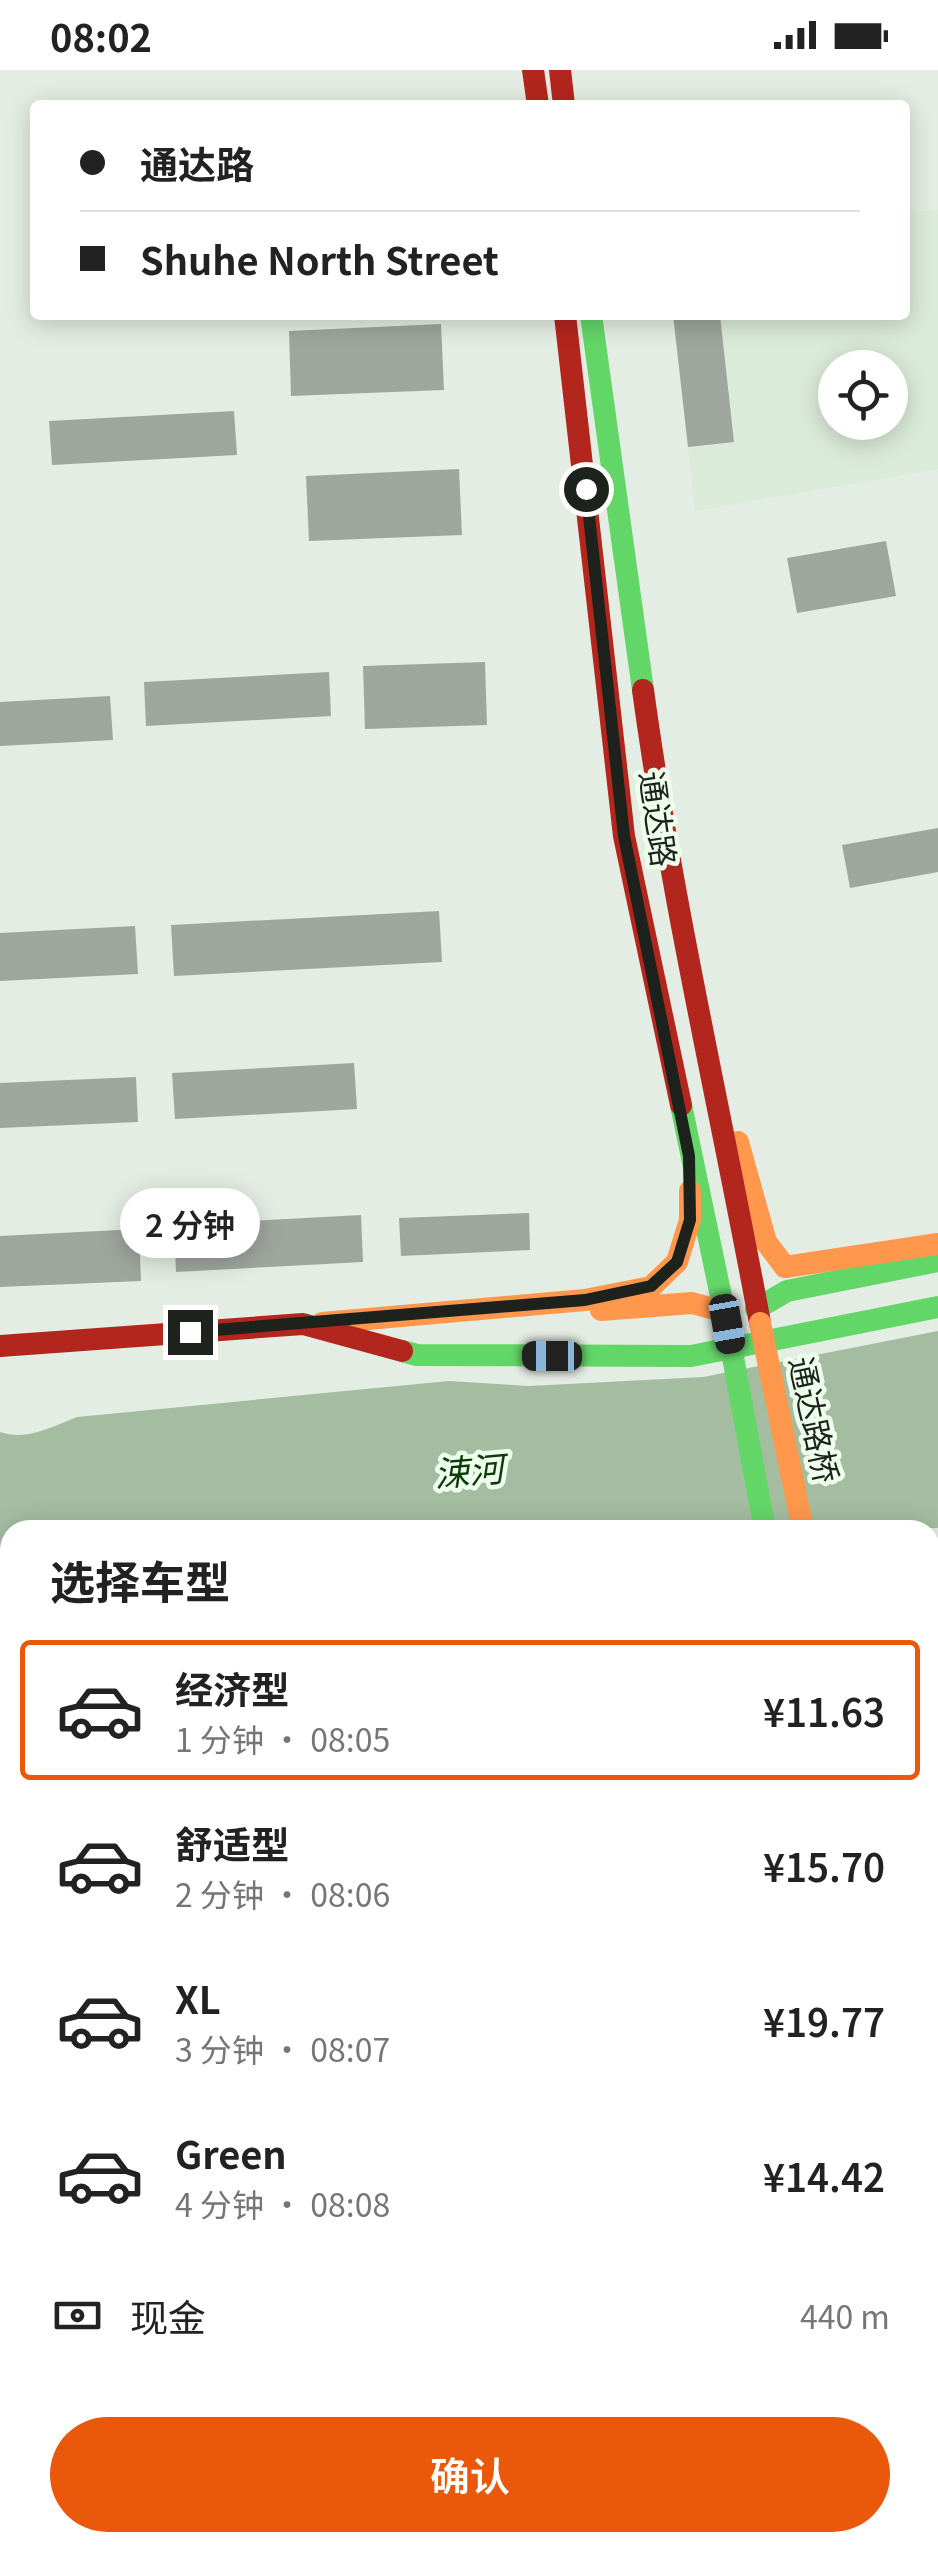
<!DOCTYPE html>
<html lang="zh">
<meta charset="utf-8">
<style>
:root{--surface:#fff;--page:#f2f2f2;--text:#222;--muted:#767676;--line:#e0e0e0;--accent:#ea580c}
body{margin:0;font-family:Georgia,"Noto Sans SC",serif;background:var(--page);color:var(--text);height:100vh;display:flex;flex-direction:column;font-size:38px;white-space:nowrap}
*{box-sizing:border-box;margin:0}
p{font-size:32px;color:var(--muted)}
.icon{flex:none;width:55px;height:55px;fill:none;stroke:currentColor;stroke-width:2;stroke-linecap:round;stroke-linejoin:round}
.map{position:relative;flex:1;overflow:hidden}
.side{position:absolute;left:0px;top:1450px;width:940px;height:1032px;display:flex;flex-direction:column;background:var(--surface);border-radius:30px 30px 0 0;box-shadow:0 5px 25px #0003}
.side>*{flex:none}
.guide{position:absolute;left:30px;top:30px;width:880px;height:220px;border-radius:10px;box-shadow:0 5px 25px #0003;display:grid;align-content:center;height:220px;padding:0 50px;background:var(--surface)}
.fabs{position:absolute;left:818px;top:280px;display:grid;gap:20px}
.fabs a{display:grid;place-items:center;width:90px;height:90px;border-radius:50%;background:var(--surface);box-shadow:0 5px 25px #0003;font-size:50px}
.end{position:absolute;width:45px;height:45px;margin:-22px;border:12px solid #1d221c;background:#fff;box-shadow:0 0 0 5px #fff}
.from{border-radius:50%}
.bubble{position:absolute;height:70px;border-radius:35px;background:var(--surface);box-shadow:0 5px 25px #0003;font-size:32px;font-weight:600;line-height:70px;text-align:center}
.car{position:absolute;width:30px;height:60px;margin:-30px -15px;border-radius:12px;box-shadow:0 0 8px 2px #0007;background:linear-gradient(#222 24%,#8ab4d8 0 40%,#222 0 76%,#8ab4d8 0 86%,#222 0)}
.guide b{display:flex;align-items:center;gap:35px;height:95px;font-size:38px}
.guide b+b{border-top:2px solid var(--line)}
.guide i{width:25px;height:25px;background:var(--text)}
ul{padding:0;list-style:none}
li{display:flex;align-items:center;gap:30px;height:140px;margin:0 20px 15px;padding:0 30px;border:5px solid transparent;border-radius:10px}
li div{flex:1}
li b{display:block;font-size:38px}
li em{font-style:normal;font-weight:600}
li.current{border-color:var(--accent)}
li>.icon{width:90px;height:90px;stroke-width:1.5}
h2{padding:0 50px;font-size:45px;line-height:120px}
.pay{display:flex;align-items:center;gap:25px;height:110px;padding:0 50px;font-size:38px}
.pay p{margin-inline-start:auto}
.action{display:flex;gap:20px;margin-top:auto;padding:20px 50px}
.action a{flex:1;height:115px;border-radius:60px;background:var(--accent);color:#fff;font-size:40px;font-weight:600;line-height:115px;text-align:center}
.status{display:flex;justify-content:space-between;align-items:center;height:70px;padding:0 50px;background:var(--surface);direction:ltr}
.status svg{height:28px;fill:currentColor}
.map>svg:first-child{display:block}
.built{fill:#dbebd9;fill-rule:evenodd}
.water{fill:#a4bda1}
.building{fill:#9fa69e}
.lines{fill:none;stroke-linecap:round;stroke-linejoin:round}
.lane{stroke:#aeacae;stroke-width:9}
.street{stroke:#aeacae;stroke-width:18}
.fast{stroke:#63d668;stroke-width:22}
.slow{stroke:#ff974d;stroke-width:22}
.jam{stroke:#b3261e;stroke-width:22}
.fast-bridge{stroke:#63d668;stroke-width:22}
.slow-bridge{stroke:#ff974d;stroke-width:22}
.route{stroke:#1d221c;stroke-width:12}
.labels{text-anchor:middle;stroke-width:9;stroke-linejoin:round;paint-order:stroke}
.street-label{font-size:32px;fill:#1d221c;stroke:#eefeec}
.water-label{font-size:35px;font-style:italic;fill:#0d3b0a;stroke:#eefeec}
</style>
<div class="status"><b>08:02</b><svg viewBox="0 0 49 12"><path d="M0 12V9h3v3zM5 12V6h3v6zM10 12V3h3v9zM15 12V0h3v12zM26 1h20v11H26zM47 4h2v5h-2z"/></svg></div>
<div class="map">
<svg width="938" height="2481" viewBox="0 0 938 2481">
<rect width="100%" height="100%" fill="#e4ede3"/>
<!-- built -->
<path class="built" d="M938,140V399L695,441L674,245H905V143ZM835,298H890V352H835Z
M0,2253L10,2254V2472H319L320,2481H0Z
M871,2472L873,2481H369L368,2473Z"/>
<!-- water -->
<path class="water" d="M938,1261V1458L10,1460V1514H0V1362C26,1371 52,1357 77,1347L449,1311L529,1316L703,1307Z"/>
<!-- building -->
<path class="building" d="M673,245H720L734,372L688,377Z
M441,254L444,320L291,326L289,261Z
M234,341L237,385L52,395L49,351Z
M459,399L462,465L309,471L306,406Z
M886,471L896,526L797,543L787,488Z
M485,592L487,655L365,659L363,596Z
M329,602L331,646L146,656L144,612Z
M110,626L113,670L0,676V632Z
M938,758V802L850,818L842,775Z
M439,841L442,892L174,906L171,855Z
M135,856L138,904L0,911V863Z
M354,993L357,1039L175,1049L172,1003Z
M136,1007L138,1052L0,1058V1013Z
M529,1143L530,1180L401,1186L399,1148Z
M361,1145L363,1192L176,1202L174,1155Z
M139,1159L141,1211L0,1217V1166Z"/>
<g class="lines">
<!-- lane -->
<path class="lane" d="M360,2472L362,2481"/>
<!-- street -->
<path class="street" d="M0,1581L10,1576
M930,1662L938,1667
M0,1915L10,1916"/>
<!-- fast -->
<path class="fast" d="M591,245L643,620
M681,1035L727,1255
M756,1239L787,1221L938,1191
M402,1281L417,1285L691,1286L938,1237
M930,1480H938
M930,1540L938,1539"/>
<!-- slow -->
<path class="slow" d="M738,1072L766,1172L785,1197L938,1174
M601,1240L692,1233L725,1242
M322,1253L585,1230L651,1217L677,1192L690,1150V1121
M930,2337L938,2383"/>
<!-- jam -->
<path class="jam" d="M533,0L538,35
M560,0L564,35
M565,245L624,766L681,1035
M643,620C672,833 721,1042 760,1253
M0,1276L303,1254L402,1281
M930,1520L938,1519
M0,1558H10
M930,2152L938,2198
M0,2218H10"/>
<!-- fast-bridge -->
<path class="fast-bridge" d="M727,1255L765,1460"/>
<!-- slow-bridge -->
<path class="slow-bridge" d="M760,1253L803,1460"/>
</g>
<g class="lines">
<!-- route -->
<path class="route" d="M190,1262L585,1230L651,1216L677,1192L690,1150L689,1086L624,766L586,419"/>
</g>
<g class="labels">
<!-- street labels -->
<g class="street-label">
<text transform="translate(657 749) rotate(82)" y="11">通达路</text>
<text transform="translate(813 1350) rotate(78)" y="11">通达路桥</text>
</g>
<!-- water labels -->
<g class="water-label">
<text transform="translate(469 1402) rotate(-5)" y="12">涑河</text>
</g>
</g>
</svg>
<div class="fabs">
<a><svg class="icon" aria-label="locate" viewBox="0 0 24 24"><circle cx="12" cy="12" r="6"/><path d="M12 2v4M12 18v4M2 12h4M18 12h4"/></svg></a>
</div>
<i class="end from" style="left:586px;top:419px"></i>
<i class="end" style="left:190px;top:1262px"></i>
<div class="bubble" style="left:120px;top:1118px;width:140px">2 分钟</div>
<i class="car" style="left:727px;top:1254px;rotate:170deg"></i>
<i class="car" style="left:552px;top:1286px;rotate:270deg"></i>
<div class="guide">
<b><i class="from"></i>通达路</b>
<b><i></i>Shuhe North Street</b>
</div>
<section class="side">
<h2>选择车型</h2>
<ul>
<li class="current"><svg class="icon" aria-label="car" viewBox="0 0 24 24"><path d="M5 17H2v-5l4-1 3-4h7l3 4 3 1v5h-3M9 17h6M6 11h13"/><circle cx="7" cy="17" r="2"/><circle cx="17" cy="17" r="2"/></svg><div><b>经济型</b><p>1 分钟 · 08:05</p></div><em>¥11.63</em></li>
<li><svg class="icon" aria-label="car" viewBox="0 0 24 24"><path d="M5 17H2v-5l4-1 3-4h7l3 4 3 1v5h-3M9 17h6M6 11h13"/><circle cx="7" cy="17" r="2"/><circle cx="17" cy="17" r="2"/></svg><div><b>舒适型</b><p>2 分钟 · 08:06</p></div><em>¥15.70</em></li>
<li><svg class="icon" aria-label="car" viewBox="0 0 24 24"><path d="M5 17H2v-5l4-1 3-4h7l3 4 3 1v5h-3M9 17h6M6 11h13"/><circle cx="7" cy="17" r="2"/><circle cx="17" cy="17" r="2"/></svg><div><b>XL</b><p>3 分钟 · 08:07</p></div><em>¥19.77</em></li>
<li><svg class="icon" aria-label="car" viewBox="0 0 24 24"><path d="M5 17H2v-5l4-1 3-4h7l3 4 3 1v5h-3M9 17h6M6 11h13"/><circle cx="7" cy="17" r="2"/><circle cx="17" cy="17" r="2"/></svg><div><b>Green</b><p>4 分钟 · 08:08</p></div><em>¥14.42</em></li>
</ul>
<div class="pay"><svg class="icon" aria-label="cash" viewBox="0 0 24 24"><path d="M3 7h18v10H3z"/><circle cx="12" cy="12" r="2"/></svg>现金<p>440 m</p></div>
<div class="action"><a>确认</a></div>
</section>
</div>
